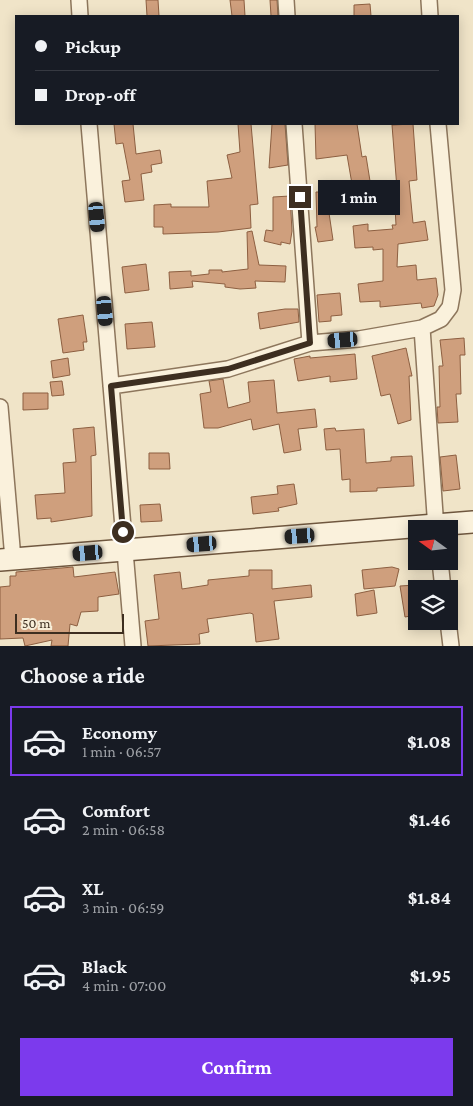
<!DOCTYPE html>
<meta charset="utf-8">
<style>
:root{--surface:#171b24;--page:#20242c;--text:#f1f3f6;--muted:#9ea1a6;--line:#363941;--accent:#7c3aed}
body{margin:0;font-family:"Crimson Pro",serif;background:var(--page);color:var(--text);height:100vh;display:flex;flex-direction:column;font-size:19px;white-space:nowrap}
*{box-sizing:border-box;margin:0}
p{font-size:16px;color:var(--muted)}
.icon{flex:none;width:28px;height:28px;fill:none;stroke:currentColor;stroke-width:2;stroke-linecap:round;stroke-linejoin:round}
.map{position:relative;height:646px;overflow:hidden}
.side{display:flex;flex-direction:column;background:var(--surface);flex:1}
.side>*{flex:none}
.guide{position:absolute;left:15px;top:15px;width:444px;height:110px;border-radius:0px;box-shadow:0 2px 12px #0003;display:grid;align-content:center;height:110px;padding:0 20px;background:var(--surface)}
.needle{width:32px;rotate:285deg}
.tools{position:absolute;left:408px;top:520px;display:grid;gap:10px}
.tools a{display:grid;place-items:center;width:50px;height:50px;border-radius:0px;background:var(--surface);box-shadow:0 2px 12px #0003;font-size:25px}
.scale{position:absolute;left:15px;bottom:12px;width:109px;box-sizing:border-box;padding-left:5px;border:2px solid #3d2e20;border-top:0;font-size:14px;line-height:18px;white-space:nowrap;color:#3d2e20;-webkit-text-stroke:4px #f7eed8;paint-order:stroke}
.end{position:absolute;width:22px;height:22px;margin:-11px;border:6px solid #3d2e20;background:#fff;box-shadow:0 0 0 2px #fff}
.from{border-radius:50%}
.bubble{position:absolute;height:35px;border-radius:0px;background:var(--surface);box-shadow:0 2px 12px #0003;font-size:16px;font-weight:700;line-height:35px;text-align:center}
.car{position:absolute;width:15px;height:30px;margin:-15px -8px;border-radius:6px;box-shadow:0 0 4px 1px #0007;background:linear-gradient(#222 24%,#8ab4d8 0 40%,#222 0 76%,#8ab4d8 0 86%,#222 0)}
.guide b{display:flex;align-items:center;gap:18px;height:48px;font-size:19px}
.guide b+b{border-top:1px solid var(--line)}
.guide i{width:12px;height:12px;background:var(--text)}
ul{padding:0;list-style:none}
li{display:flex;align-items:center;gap:15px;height:70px;margin:0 10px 8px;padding:0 10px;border:2px solid transparent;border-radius:0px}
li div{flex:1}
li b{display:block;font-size:19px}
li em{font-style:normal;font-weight:700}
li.selected{border-color:var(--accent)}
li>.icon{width:45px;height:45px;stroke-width:1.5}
h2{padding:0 20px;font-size:22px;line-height:60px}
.action{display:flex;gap:10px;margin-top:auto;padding:10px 20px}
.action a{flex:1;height:58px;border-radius:0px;background:var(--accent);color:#fff;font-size:20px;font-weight:700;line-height:58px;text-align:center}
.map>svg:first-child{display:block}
.building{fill:#cf9f7d;stroke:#8d5f41}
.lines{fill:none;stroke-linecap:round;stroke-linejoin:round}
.street-casing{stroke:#8d765c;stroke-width:18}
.secondary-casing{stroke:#6f573f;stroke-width:24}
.street{stroke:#faf1dc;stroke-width:15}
.secondary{stroke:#faf1dc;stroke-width:21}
.route{stroke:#3d2e20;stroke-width:6}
</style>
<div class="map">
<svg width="473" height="646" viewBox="0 0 473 646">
<rect width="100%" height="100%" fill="#f0e4c8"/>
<!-- building -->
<path class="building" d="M146,0H158L159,16H147Z
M230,0H244L245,16H232Z
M270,0H277L278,16H271Z
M370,4L371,16H354V5Z
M114,124H133L136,154L160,150L162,163L151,165L152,172L141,174L144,200L125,202L122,181L130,180L123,143L116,144Z
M238,124H251L258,204L250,205L251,228L218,232L163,234V227H154V205L171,204V207H209L207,181L232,178L227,155L240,152Z
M272,124H285L288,165L269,168Z
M315,124H357L362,157L366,156L370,181L352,184L347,155L316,159Z
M413,124L417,180L409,181L413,223L425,221L428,240L398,244L397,267L416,265L417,280L436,278L438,295L434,306L422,308L421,303L380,307V301L360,302L358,284L383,281V249L373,250V247L355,248L353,226L368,224V231L393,229L392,225H396L394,189H397L392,125Z
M316,192H337L338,213H329L333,240L318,242L315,227H317Z
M290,196L292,231L290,244L281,242V245L264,241L266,230L273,231V197Z
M252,231L259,265L286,266L285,282L255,281L256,288L240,289L225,287V284L192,281L193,287L170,289L169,272L191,271V276L209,274V270H222V272L248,269L247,232Z
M146,264L149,290L125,293L122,267Z
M340,293L342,315L331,316V321L319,322L317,295Z
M285,309H298L299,322L260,329L258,313Z
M83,315L87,342H83L84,350L63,353L58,319Z
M152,322L155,347L127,349L125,324Z
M464,338L465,355H460L461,394H456L458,422L438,423L437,407H440L439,366H443L440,340Z
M406,348L412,376H409L411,420L398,424L390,394L381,396L372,356Z
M355,354L357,379L330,382V376L298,381L294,359L310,356V358Z
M68,358L70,375L53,378L51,361Z
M223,379L228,408L250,402L248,382L274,380L277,413L315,409L317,427L298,429L301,450L284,453L279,424L253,430L251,419L218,428H204L200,394L211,392L209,381Z
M62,381L64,395L52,396L50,382Z
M23,393H48V409L23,410Z
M94,427L96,455L91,456L92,516L51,522V518L37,519L35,495L65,493L63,463L76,462L73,429Z
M335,428L336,431L364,429L366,463L391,461V457L412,456L414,486L377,488V491L350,492V479L342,480L340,449L326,450L324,429Z
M149,453H169L170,469H149Z
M456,455L460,489L443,491L440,457Z
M294,484L297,504L278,508L279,511L253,514L251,497L278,494L277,486Z
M160,504L162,521L141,522L140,505Z
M73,567L74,577L115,572L119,594L98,597V611L81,612L77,626L70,624L68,646H51L52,640L25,646L23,638L0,639V587L10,586V576H16V572Z
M392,567L399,569L395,586L364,589L362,570Z
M249,570H272V589L311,585L312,597L274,601L279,639L256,642L253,614L250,613L207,619L209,632L199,634L200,644L148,646L145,621L159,619L154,575L180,572L182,589L208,585V580L249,576Z
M416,585V615L405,617L400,586Z
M374,590L377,613L357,616L355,594Z"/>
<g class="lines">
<!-- street casing -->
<g class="street-casing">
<path id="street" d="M79,0L80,16
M286,0L287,16
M429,0L430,16
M89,124L133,646
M294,124L310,343
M422,328L436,529
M111,386L228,369L310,343L359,339L422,328L441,319L450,307L453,290L438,124
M0,407L13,559
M440,561L443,589
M448,621L451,646"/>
</g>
<!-- secondary casing -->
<g class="secondary-casing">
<path id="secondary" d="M0,560L473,522"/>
</g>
<!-- street -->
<use href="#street" class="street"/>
<!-- secondary -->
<use href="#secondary" class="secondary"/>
</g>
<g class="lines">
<!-- route -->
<path class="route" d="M123,532L111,386L228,369L310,343L300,197"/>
</g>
</svg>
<div class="tools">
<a><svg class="needle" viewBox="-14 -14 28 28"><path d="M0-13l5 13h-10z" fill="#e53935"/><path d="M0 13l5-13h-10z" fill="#9ea1a6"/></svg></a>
<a><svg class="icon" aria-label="layers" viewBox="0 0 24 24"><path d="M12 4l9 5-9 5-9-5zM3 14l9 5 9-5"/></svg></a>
</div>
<div class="scale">50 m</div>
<i class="end from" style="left:123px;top:532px"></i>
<i class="end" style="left:300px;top:197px"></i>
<div class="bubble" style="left:318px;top:180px;width:82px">1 min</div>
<i class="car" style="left:97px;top:217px;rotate:175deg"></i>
<i class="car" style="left:105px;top:311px;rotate:175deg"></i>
<i class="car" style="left:343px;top:340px;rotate:265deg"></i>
<i class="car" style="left:300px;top:536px;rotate:266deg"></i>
<i class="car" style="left:202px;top:544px;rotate:265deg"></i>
<i class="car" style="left:88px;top:553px;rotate:265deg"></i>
<div class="guide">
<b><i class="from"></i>Pickup</b>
<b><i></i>Drop-off</b>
</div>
</div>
<section class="side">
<h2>Choose a ride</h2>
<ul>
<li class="selected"><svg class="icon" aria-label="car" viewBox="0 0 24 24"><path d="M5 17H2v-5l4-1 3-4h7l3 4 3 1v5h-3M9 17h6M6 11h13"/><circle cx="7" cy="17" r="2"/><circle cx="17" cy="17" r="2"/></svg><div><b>Economy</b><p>1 min · 06:57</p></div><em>$1.08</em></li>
<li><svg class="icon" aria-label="car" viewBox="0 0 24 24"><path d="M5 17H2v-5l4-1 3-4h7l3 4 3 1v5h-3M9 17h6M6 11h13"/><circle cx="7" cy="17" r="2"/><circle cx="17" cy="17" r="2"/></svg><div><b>Comfort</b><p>2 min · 06:58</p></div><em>$1.46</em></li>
<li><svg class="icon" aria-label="car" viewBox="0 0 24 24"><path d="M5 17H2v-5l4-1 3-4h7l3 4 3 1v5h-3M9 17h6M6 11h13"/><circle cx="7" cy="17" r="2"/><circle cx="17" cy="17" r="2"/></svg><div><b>XL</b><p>3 min · 06:59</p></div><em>$1.84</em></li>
<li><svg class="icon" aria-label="car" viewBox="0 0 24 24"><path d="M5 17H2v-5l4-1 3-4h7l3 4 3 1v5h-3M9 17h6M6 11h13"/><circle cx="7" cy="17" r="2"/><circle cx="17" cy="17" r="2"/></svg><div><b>Black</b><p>4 min · 07:00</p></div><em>$1.95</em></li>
</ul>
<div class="action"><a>Confirm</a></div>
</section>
